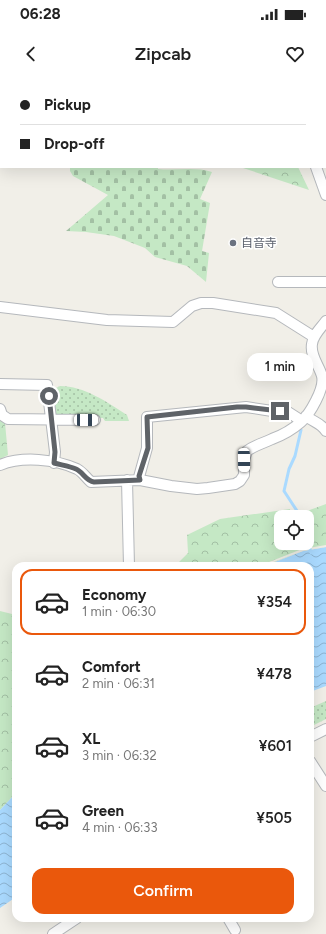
<!DOCTYPE html>
<meta charset="utf-8">
<style>
:root{--surface:#fff;--page:#f2f2f2;--text:#222;--muted:#767676;--line:#e0e0e0;--accent:#ea580c}
body{margin:0;font-family:Figtree,"Noto Sans JP",sans-serif;background:var(--page);color:var(--text);height:100vh;display:flex;flex-direction:column;font-size:15px;white-space:nowrap}
*{box-sizing:border-box;margin:0}
p{font-size:13px;color:var(--muted)}
.icon{flex:none;width:22px;height:22px;fill:none;stroke:currentColor;stroke-width:2;stroke-linecap:round;stroke-linejoin:round}
.map{position:relative;flex:1;overflow:hidden}
.panel{position:absolute;left:12px;top:482px;width:302px;height:360px;display:flex;flex-direction:column;background:var(--surface);border-radius:12px;box-shadow:0 4px 16px #0002}
.panel>*{flex:none}
.banner{position:absolute;left:0px;top:0px;width:326px;height:88px;box-shadow:0 4px 16px #0002;display:grid;align-content:center;height:88px;padding:0 20px;background:var(--surface)}
.fabs{position:absolute;left:274px;top:430px;display:grid;gap:8px}
.fabs a{display:grid;place-items:center;width:40px;height:40px;border-radius:8px;background:var(--surface);box-shadow:0 4px 16px #0002;font-size:20px}
.end{position:absolute;width:18px;height:18px;margin:-9px;border:5px solid #5f6368;background:#fff;box-shadow:0 0 0 2px #fff}
.from{border-radius:50%}
.bubble{position:absolute;height:28px;border-radius:12px;background:var(--surface);box-shadow:0 4px 16px #0002;font-size:13px;font-weight:600;line-height:28px;text-align:center}
.car{position:absolute;width:12px;height:24px;margin:-12px -6px;border-radius:5px;box-shadow:0 0 3px 1px #0007;background:linear-gradient(#fff 24%,#345 0 40%,#fff 0 76%,#345 0 86%,#fff 0)}
.banner b{display:flex;align-items:center;gap:14px;height:38px;font-size:15px}
.banner b+b{border-top:1px solid var(--line)}
.banner i{width:10px;height:10px;background:var(--text)}
ul{padding:7px 0 0;list-style:none}
li{display:flex;align-items:center;gap:12px;height:66px;margin:0 8px 6px;padding:0 12px;border:2px solid transparent;border-radius:12px}
li div{flex:1}
li b{display:block;font-size:15px}
li em{font-style:normal;font-weight:600}
li.active{border-color:var(--accent)}
li>.icon{width:36px;height:36px;stroke-width:1.5}
.button{display:flex;gap:8px;margin-top:auto;padding:8px 20px}
.button a{flex:1;height:46px;border-radius:12px;background:var(--accent);color:#fff;font-size:16px;font-weight:600;line-height:46px;text-align:center}
.status{display:flex;justify-content:space-between;align-items:center;height:28px;padding:0 20px;background:var(--surface);direction:ltr}
.status svg{height:11px;fill:currentColor}
header{display:flex;justify-content:space-between;align-items:center;height:52px;padding:0 20px;background:var(--surface);font-size:18px;font-weight:600}
.map>svg:first-child{display:block}
.grass{fill:url(#grass-dots)}
.forest{fill:url(#forest-crowns)}
.cemetery{fill:url(#cemetery-stones)}
.water{fill:url(#water-waves)}
.pier{fill:#f1efe8}
.lines{fill:none;stroke-linecap:round;stroke-linejoin:round}
.stream{stroke:#aadaff;stroke-width:3}
.minor-casing{stroke:#b5b8bc;stroke-width:12}
.minor{stroke:#fff;stroke-width:10}
.route{stroke:#5f6368;stroke-width:5}
.worship-dot{fill:#6b7280;stroke:#fff;stroke-width:1.5}
.labels{text-anchor:middle;stroke-width:3;stroke-linejoin:round;paint-order:stroke}
.worship-label{font-size:12px;fill:#5b616d;stroke:#fff;text-anchor:start}
</style>
<div class="status"><b>06:28</b><svg viewBox="0 0 49 12"><path d="M0 12V9h3v3zM5 12V6h3v6zM10 12V3h3v9zM15 12V0h3v12zM26 1h20v11H26zM47 4h2v5h-2z"/></svg></div>
<header><svg class="icon" aria-label="back" viewBox="0 0 24 24"><path d="M15 5l-7 7 7 7"/></svg>Zipcab<svg class="icon" aria-label="heart" viewBox="0 0 24 24"><path d="M12 20l-8-8c-3-5 5-10 8-4 3-6 11-1 8 4z"/></svg></header>
<div class="map">
<svg width="326" height="854" viewBox="0 0 326 854">
<defs>
<pattern id="grass-dots" width="8" height="8" patternUnits="userSpaceOnUse"><rect width="8" height="8" fill="#c5e8c5"/><path d="M2 2h.1M6 6h.1" fill="none" stroke="#a3c0a4" stroke-width="1.8" stroke-linecap="round"/></pattern>
<pattern id="forest-crowns" width="20" height="18" patternUnits="userSpaceOnUse"><rect width="20" height="18" fill="#c5e8c5"/><path d="M2 6a3 3 0 1 1 6 0M12 15a3 3 0 1 1 6 0" fill="none" stroke="#a3c0a4"/></pattern>
<pattern id="cemetery-stones" width="16" height="16" patternUnits="userSpaceOnUse"><rect width="16" height="16" fill="#c5e8c5"/><path d="M2 7V4a2 2 0 0 1 4 0v3zM10 15v-3a2 2 0 0 1 4 0v3z" fill="#a3c0a4"/></pattern>
<pattern id="water-waves" width="16" height="10" patternUnits="userSpaceOnUse"><rect width="16" height="10" fill="#aadaff"/><path d="M0 5q4-4 8 0t8 0" fill="none" stroke="#8eb4d2"/></pattern>
</defs>
<rect width="100%" height="100%" fill="#f1efe8"/>
<!-- grass -->
<path class="grass" d="M60,306C84,306 107,322 127,335L129,341H105L103,338L56,336L52,312L54,309Z
M326,621V639L310,647V628Z"/>
<!-- forest -->
<path class="forest" d="M240,87H298L309,110Z
M0,340L5,343L8,375L0,379Z
M326,424V467L303,471L265,486H175L188,473L187,455L220,439L290,429L291,437H281V463H307V431Z
M0,531L16,535V713L0,730Z"/>
<!-- cemetery -->
<path class="cemetery" d="M70,87H158V89C176,91 194,86 212,92L200,119L210,123L202,171L209,173L206,202L187,186L155,177L145,168L114,156L86,152L66,151L108,115L73,96L70,91Z"/>
<!-- water -->
<path class="water" d="M326,467V606L310,612V486H265L303,471Z
M16,713V817L0,828V730Z"/>
<!-- pier -->
<path class="pier" d="M326,465V467L303,471L263,486L264,484L302,469Z"/>
<g class="lines">
<!-- stream -->
<path class="stream" d="M301,437L284,411L289,389L295,376L301,350
M307,457L311,473"/>
<!-- minor casing -->
<g class="minor-casing">
<path id="minor" d="M307,1V0
M0,40H1
M325,71H326
M316,87L326,115
M278,202H326
M0,227L107,240L173,242L192,226L201,223H213L276,233L314,257
M0,304L47,305L55,372L54,383
M0,329L2,335L8,339L95,340
M306,336C313,342 321,343 326,351
M0,385C22,376 55,379 77,389C83,392 86,398 91,402L140,400L171,406L197,409L208,408L235,404L240,401L244,395V380L247,371C255,365 264,363 272,359C283,355 293,349 301,342C310,334 325,308 322,296C319,285 310,276 312,264C313,255 321,248 326,241
M127,400L129,486
M140,400L139,397L147,368V337L246,327L272,331L288,332L302,341
M310,657L326,649
M310,681L326,706
M228,838L235,850
M53,854L77,838"/>
</g>
<!-- minor -->
<use href="#minor" class="minor"/>
</g>
<g class="lines">
<!-- route -->
<path class="route" d="M49,316L55,372L54,383C61,385 69,386 76,389C83,392 86,401 94,402L140,400L139,396L148,368L147,337L237,327H246L280,331"/>
</g>
<!-- markers -->
<circle class="worship-dot" cx="233" cy="163" r="4"/>
<g class="labels">
<!-- worship labels -->
<g class="worship-label">
<text x="241" y="167">自音寺</text>
</g>
</g>
</svg>
<div class="fabs">
<a><svg class="icon" aria-label="locate" viewBox="0 0 24 24"><circle cx="12" cy="12" r="6"/><path d="M12 2v4M12 18v4M2 12h4M18 12h4"/></svg></a>
</div>
<i class="end from" style="left:49px;top:316px"></i>
<i class="end" style="left:280px;top:331px"></i>
<div class="bubble" style="left:247px;top:273px;width:66px">1 min</div>
<i class="car" style="left:86px;top:340px;rotate:90deg"></i>
<i class="car" style="left:244px;top:380px;rotate:179deg"></i>
<div class="banner">
<b><i class="from"></i>Pickup</b>
<b><i></i>Drop-off</b>
</div>
<section class="panel">
<ul>
<li class="active"><svg class="icon" aria-label="car" viewBox="0 0 24 24"><path d="M5 17H2v-5l4-1 3-4h7l3 4 3 1v5h-3M9 17h6M6 11h13"/><circle cx="7" cy="17" r="2"/><circle cx="17" cy="17" r="2"/></svg><div><b>Economy</b><p>1 min · 06:30</p></div><em>¥354</em></li>
<li><svg class="icon" aria-label="car" viewBox="0 0 24 24"><path d="M5 17H2v-5l4-1 3-4h7l3 4 3 1v5h-3M9 17h6M6 11h13"/><circle cx="7" cy="17" r="2"/><circle cx="17" cy="17" r="2"/></svg><div><b>Comfort</b><p>2 min · 06:31</p></div><em>¥478</em></li>
<li><svg class="icon" aria-label="car" viewBox="0 0 24 24"><path d="M5 17H2v-5l4-1 3-4h7l3 4 3 1v5h-3M9 17h6M6 11h13"/><circle cx="7" cy="17" r="2"/><circle cx="17" cy="17" r="2"/></svg><div><b>XL</b><p>3 min · 06:32</p></div><em>¥601</em></li>
<li><svg class="icon" aria-label="car" viewBox="0 0 24 24"><path d="M5 17H2v-5l4-1 3-4h7l3 4 3 1v5h-3M9 17h6M6 11h13"/><circle cx="7" cy="17" r="2"/><circle cx="17" cy="17" r="2"/></svg><div><b>Green</b><p>4 min · 06:33</p></div><em>¥505</em></li>
</ul>
<div class="button"><a>Confirm</a></div>
</section>
</div>
